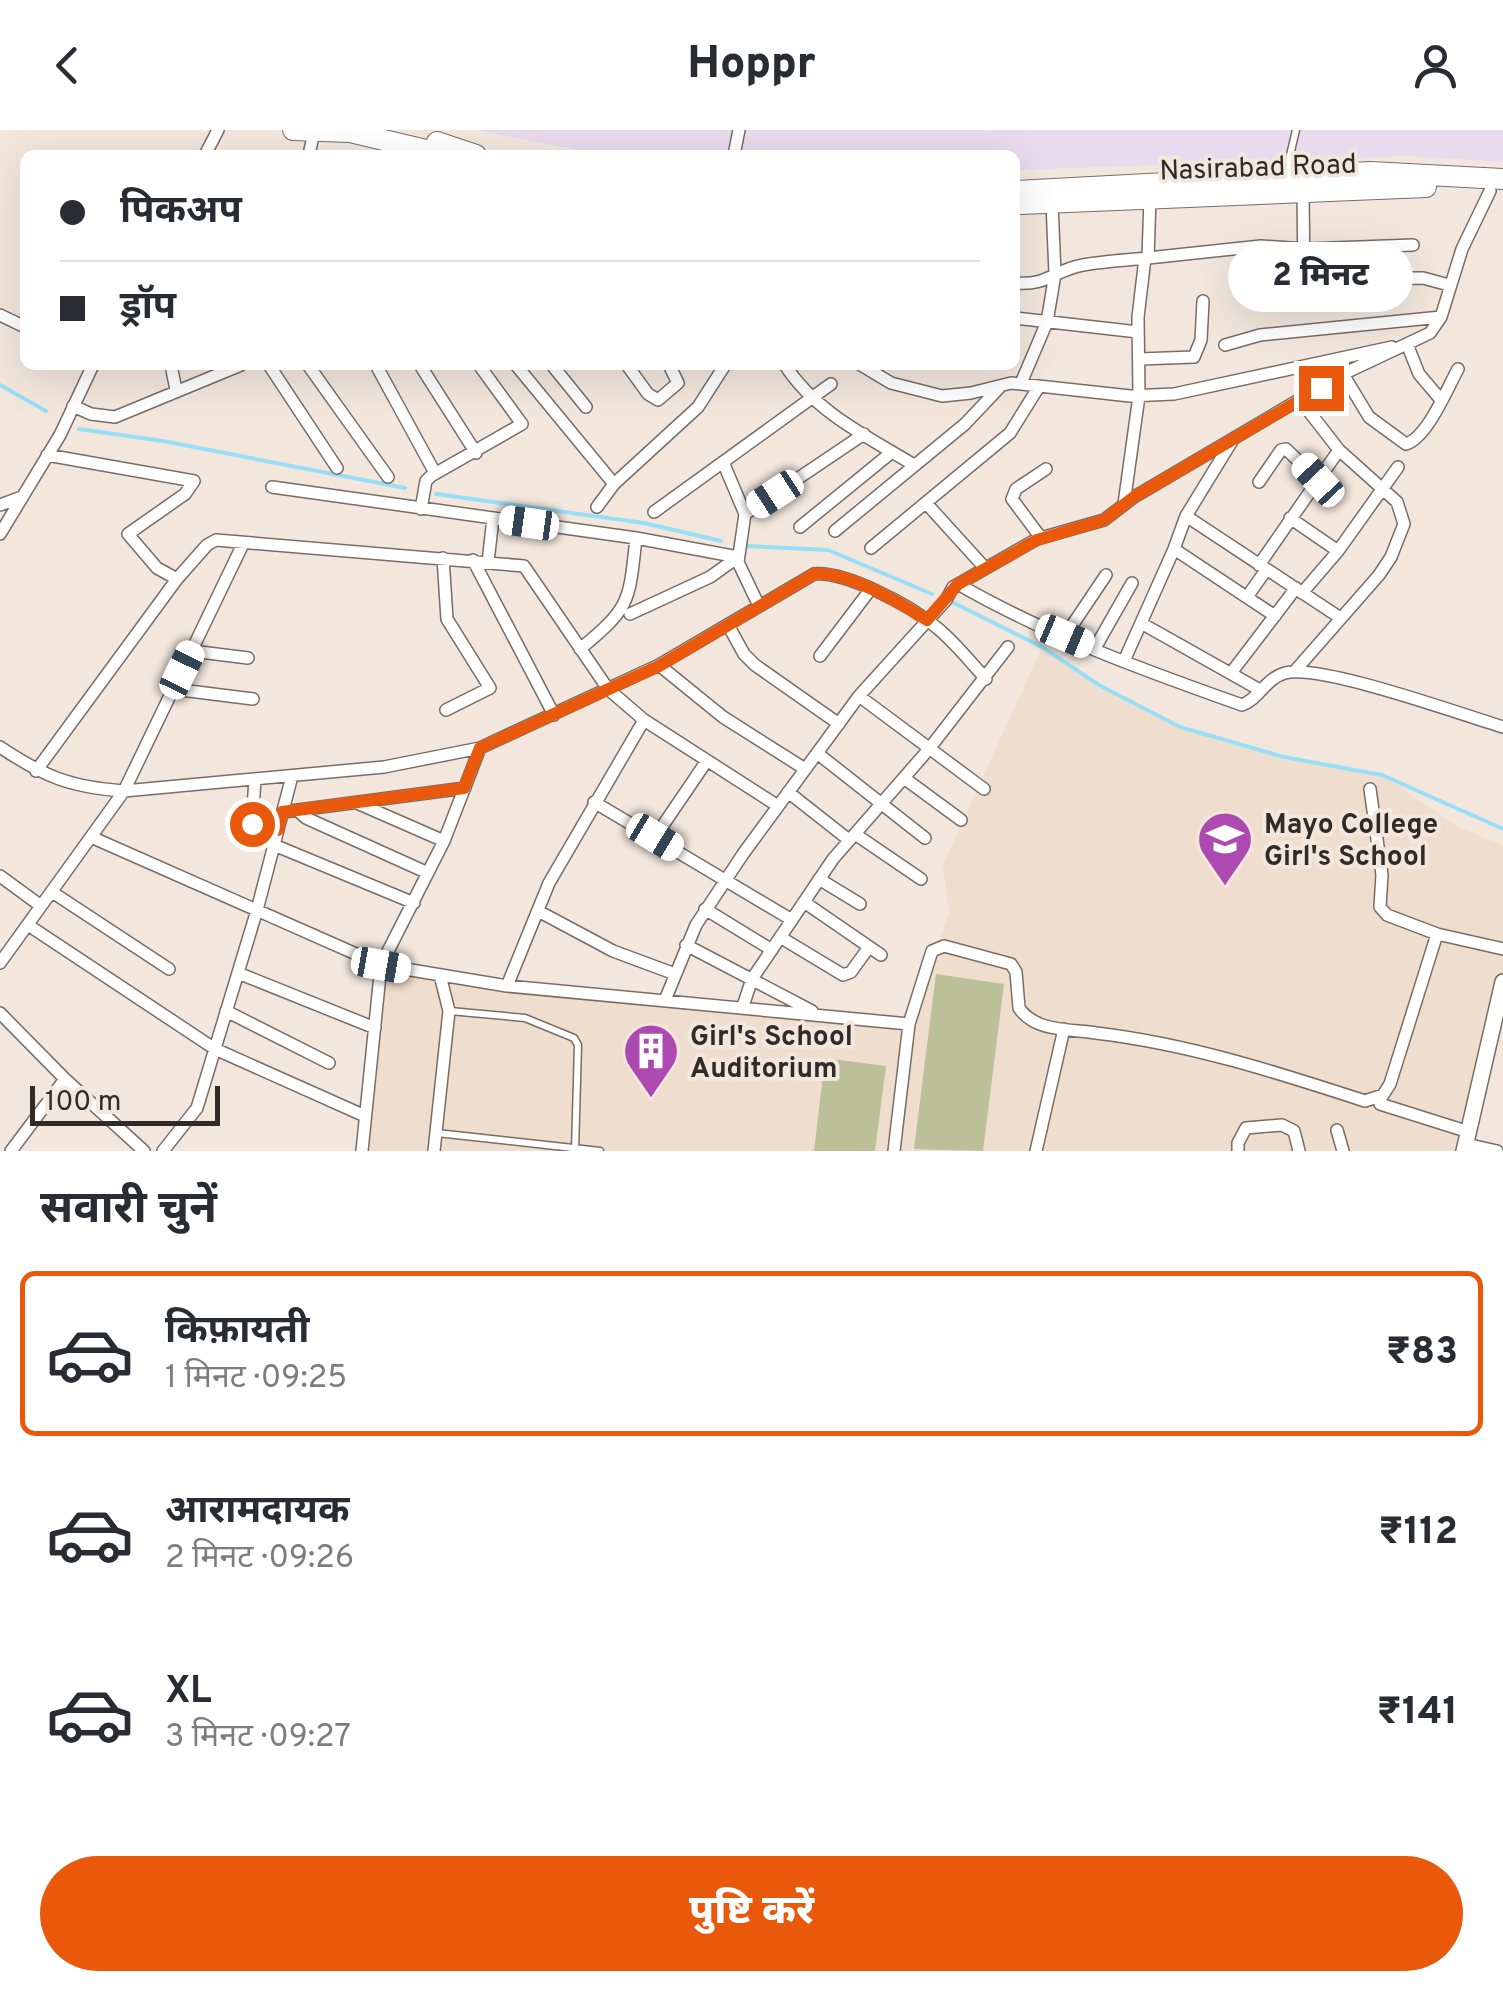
<!DOCTYPE html>
<html lang="hi">
<meta charset="utf-8">
<style>
:root{--surface:#fff;--page:#f7f7f7;--text:#2b2b33;--muted:#7c7c81;--line:#e1e1e2;--accent:#ea580c}
body{margin:0;font-family:Overpass,"Noto Sans Devanagari",sans-serif;background:var(--page);color:var(--text);height:100vh;display:flex;flex-direction:column;font-size:38px;white-space:nowrap}
*{box-sizing:border-box;margin:0}
p{font-size:32px;color:var(--muted)}
.icon{flex:none;width:55px;height:55px;fill:none;stroke:currentColor;stroke-width:2;stroke-linecap:round;stroke-linejoin:round}
.map{position:relative;height:1021px;overflow:hidden}
.sheet{display:flex;flex-direction:column;background:var(--surface);flex:1}
.sheet>*{flex:none}
.top-card{position:absolute;left:20px;top:20px;width:1000px;height:220px;border-radius:15px;box-shadow:0 10px 40px #0002;display:grid;align-content:center;height:220px;padding:0 40px;background:var(--surface)}
.scale{position:absolute;left:30px;bottom:25px;width:190px;box-sizing:border-box;padding-left:10px;border:5px solid #302b28;border-top:0;font-size:28px;line-height:35px;white-space:nowrap;color:#302b28;-webkit-text-stroke:8px #f3e7dd;paint-order:stroke}
.end{position:absolute;width:45px;height:45px;margin:-22px;border:12px solid #ea580c;background:#fff;box-shadow:0 0 0 5px #fff}
.from{border-radius:50%}
.bubble{position:absolute;height:70px;border-radius:35px;background:var(--surface);box-shadow:0 10px 40px #0002;font-size:32px;font-weight:800;line-height:70px;text-align:center}
.car{position:absolute;width:30px;height:60px;margin:-30px -15px;border-radius:12px;box-shadow:0 0 8px 2px #0007;background:linear-gradient(#fff 24%,#345 0 40%,#fff 0 76%,#345 0 86%,#fff 0)}
.top-card b{display:flex;align-items:center;gap:35px;height:95px;font-size:38px}
.top-card b+b{border-top:2px solid var(--line)}
.top-card i{width:25px;height:25px;background:var(--text)}
ul{padding:0;list-style:none}
li{display:flex;align-items:center;gap:30px;height:165px;margin:0 20px 15px;padding:0 20px;border:5px solid transparent;border-radius:15px}
li div{flex:1}
li b{display:block;font-size:38px}
li em{font-style:normal;font-weight:800}
li.active{border-color:var(--accent)}
li>.icon{width:90px;height:90px;stroke-width:1.5}
h2{padding:0 40px;font-size:45px;line-height:120px}
.button{display:flex;gap:20px;margin-top:auto;padding:20px 40px}
.button a{flex:1;height:115px;border-radius:60px;background:var(--accent);color:#fff;font-size:40px;font-weight:800;line-height:115px;text-align:center}
header{display:flex;justify-content:space-between;align-items:center;height:130px;padding:0 40px;background:var(--surface);font-size:45px;font-weight:800}
.map>svg:first-child{display:block}
.built{fill:#efddcd}
.industrial{fill:#e9daed}
.green{fill:#bcc099}
.lines{fill:none;stroke-linecap:round;stroke-linejoin:round}
.stream{stroke:#98def6;stroke-width:4}
.lane-casing{stroke:#776d64;stroke-width:9}
.street-casing{stroke:#776d64;stroke-width:14}
.secondary-casing{stroke:#776d64;stroke-width:18}
.highway-casing{stroke:#776d64;stroke-width:22}
.lane{stroke:#fff;stroke-width:6}
.street{stroke:#fff;stroke-width:11}
.secondary{stroke:#fff;stroke-width:15}
.highway{stroke:#fff;stroke-width:20}
.route{stroke:#ea580c;stroke-width:12}
.labels{text-anchor:middle;stroke-width:8;stroke-linejoin:round;paint-order:stroke}
.street-label{font-size:28px;fill:#302b28;stroke:#f3e7dd}
.poi-label{font-size:28px;font-weight:bold;fill:#302b28;stroke:#f3e7dd;text-anchor:start}
</style>
<header><svg class="icon" aria-label="back" viewBox="0 0 24 24"><path d="M15 5l-7 7 7 7"/></svg>Hoppr<svg class="icon" aria-label="person" viewBox="0 0 24 24"><circle cx="12" cy="8" r="4"/><path d="M4 21q1-7 8-7t8 7"/></svg></header>
<div class="map">
<svg width="1503" height="1021" viewBox="0 0 1503 1021">
<rect width="100%" height="100%" fill="#f3e7dd"/>
<!-- built -->
<path class="built" d="M1042,517L1099,555L1180,597L1284,627L1382,645L1458,697L1503,715V857L1464,1021H362L381,835L507,856L911,896L949,782L943,735Z"/>
<!-- industrial -->
<path class="industrial" d="M476,0H1503V32L1410,26L1015,40V25H603Z"/>
<!-- green -->
<path class="green" d="M936,844L1004,854L983,1021L914,1019Z
M825,928L886,936L875,1021H814Z"/>
<g class="lines">
<!-- stream -->
<path class="stream" d="M0,255L46,281
M79,299L163,311L405,358
M436,364L644,393L721,411
M747,416L828,420L932,464
M952,472L1042,517L1099,555L1180,597L1284,627L1382,645L1503,699"/>
<!-- lane casing -->
<g class="lane-casing">
<path id="lane" d="M1286,42L1296,0
M450,881L525,888L574,908L578,915L575,1021
M437,1003L600,1021"/>
</g>
<!-- street casing -->
<g class="street-casing">
<path id="street" d="M205,25L218,0
M309,25L314,1
M734,25L739,0
M1303,62L1304,148
M1148,128L1261,116L1305,119L1413,115
M1254,149L1423,148L1449,155
M1015,153C1048,156 1054,140 1083,135C1105,131 1127,130 1148,128L1150,68
M0,185L25,197
M1015,188L1138,202
M1407,214L1419,244L1441,270
M1225,215L1260,205L1441,187
M1140,229L1194,227L1201,210L1203,171
M171,235L176,260
M269,235L337,338
M308,235L388,347
M376,235L435,343
M420,235L476,323
M516,235L614,354
M552,235L586,277
M627,235L648,264L658,270L678,253L669,235
M785,235C815,282 868,307 914,335
M861,235L891,253L942,266L971,263L1011,253L1130,266L1174,264L1392,217
M1343,244L1369,287L1406,314C1427,308 1447,259 1458,239
M1021,253L1047,192L1055,144L1052,73
M73,276L91,284L115,287L241,235
M47,325L194,351L185,364L128,404L157,438L177,449
M723,332L745,384L738,432L759,476
M1259,352L1281,320L1286,319L1318,350
M272,357L636,408L738,427
M926,373L985,438
M1124,374L1139,266L1138,187L1145,128
M0,375L19,368
M597,377L614,354L698,277L725,235
M421,379L426,351L431,346L522,294L479,235
M654,382L831,254
M745,384L864,304
M1186,386L1339,487
M1290,388L1338,421
M800,397L892,322
M835,401L965,294L999,258
M0,404L60,305L93,235
M1041,408L1012,369L1016,359L1046,339
M871,418L1010,303L1038,258
M1174,419L1186,386L1232,311
M443,428L447,489L490,558L446,580
M473,430L554,585
M488,432L493,388
M1259,435L1339,320
M958,454C1046,505 1146,541 1242,575C1259,569 1266,548 1285,543C1322,534 1460,584 1503,597
M1302,463L1338,421L1398,337
M1247,467L1266,440
M630,484L710,447L738,427
M1141,493L1260,560
M728,495L744,524L755,535L839,594
M1065,506L1106,445
M1095,518L1132,453
M580,519C631,477 629,472 636,408
M192,521L248,528
M820,526L870,460
M1124,531L1174,419L1275,486
M659,535L723,587L805,639
M1294,542L1379,445L1391,427L1404,394L1397,372L1339,320L1300,270
M1231,543L1296,458
M173,559L253,569
M859,566L984,659
M644,590L778,676
M0,617C45,647 70,657 124,661L384,637L480,618L659,535L814,444C846,441 911,476 936,497C955,512 970,532 986,549
M817,623L925,708
M36,641L177,449L207,415L216,410L524,436L608,559L644,590L549,753L507,856
M904,648L961,690
M255,649L252,694L278,700
M1370,659L1382,745L1380,777L1387,785L1437,804
M788,662L849,710
M594,672L792,790
M357,673L444,711
M297,680L306,688L428,743
M283,682L465,658
M855,704L921,749
M91,707L381,835L507,856L909,894
M655,707L706,632
M274,715L414,773
M0,746L41,776
M819,749L860,774
M52,762L169,839
M804,772L881,825
M705,779L772,820
M540,782L613,821L675,844
M28,795L215,919L365,986
M780,807L843,845L851,842L869,817
M686,815L812,881
M0,833L124,661L243,414
M238,843L375,898
M665,870L696,795L743,724L859,566L946,470L953,457L1037,409L1104,390L1134,367L1343,244L1430,203L1441,187L1462,119L1490,61
M743,876L752,849L833,729L929,619L1008,517
M226,881L329,933
M0,883L65,949L144,1021
M1380,974L1469,1002
M1337,1000L1343,1021
M1466,1014L1497,1021
M11,1021L65,949
M163,1021L197,978L257,780L292,646
M362,1021L381,835L444,711L480,618
M434,1021L449,881L440,845
M894,1021L909,894L932,821L944,816L1011,834L1016,842L1019,878C1035,902 1070,899 1096,903C1189,914 1276,942 1365,971L1383,965L1390,954L1437,804L1503,819
M1036,1021L1064,899
M1238,1021V1013L1246,998L1282,995L1294,1001L1299,1021"/>
</g>
<!-- secondary casing -->
<g class="secondary-casing">
<path id="secondary" d="M1464,1021L1503,852"/>
</g>
<!-- highway casing -->
<g class="highway-casing">
<path id="highway" d="M293,0L350,2L447,25
M437,12L476,25
M1015,61L1370,42L1503,49
M1021,74L1426,57"/>
</g>
<!-- lane -->
<use href="#lane" class="lane"/>
<!-- street -->
<use href="#street" class="street"/>
<!-- secondary -->
<use href="#secondary" class="secondary"/>
<!-- highway -->
<use href="#highway" class="highway"/>
</g>
<g class="lines">
<!-- route -->
<path class="route" d="M252,694L278,700L282,682L464,658L480,618L659,536L814,444C846,441 899,472 927,490L958,454L1037,410L1104,390L1134,367L1321,258"/>
</g>
<!-- icons -->
<defs>
<g id="school-pin" transform="scale(2.875)"><path d="M0 17L-7.5 6A9.5 9.5 0 1 1 7.5 6Z" fill="#ad4ab1" stroke="#f3e7dd"/><path d="M0-5L7-2L0 1L-7-2ZM-4 1L0 2.5L4 1V4Q0 6-4 4Z" fill="#fff"/></g>
<g id="building-pin" transform="scale(2.875)"><path d="M0 17L-7.5 6A9.5 9.5 0 1 1 7.5 6Z" fill="#ad4ab1" stroke="#f3e7dd"/><path d="M-4-6H4V6H1V3H-1V6H-4ZM-2.5-4.3h1.7v1.8h-1.7ZM.8-4.3h1.7v1.8H.8ZM-2.5-1h1.7V.8h-1.7ZM.8-1h1.7V.8H.8Z" fill="#fff"/></g>
</defs>
<g fill-rule="evenodd">
<use href="#school-pin" x="1225" y="709"/>
<use href="#building-pin" x="651" y="921"/>
</g>
<g class="labels">
<!-- street labels -->
<g class="street-label">
<text transform="translate(1258 36) rotate(-2)" y="10">Nasirabad Road</text>
</g>
<!-- poi labels -->
<g class="poi-label">
<text x="1264" y="703">Mayo College<tspan x="1264" dy="32">Girl's School</tspan></text>
<text x="690" y="915">Girl's School<tspan x="690" dy="32">Auditorium</tspan></text>
</g>
</g>
</svg>
<div class="scale">100 m</div>
<i class="end from" style="left:252px;top:694px"></i>
<i class="end" style="left:1321px;top:258px"></i>
<div class="bubble" style="left:1228px;top:112px;width:185px">2 मिनट</div>
<i class="car" style="left:1318px;top:350px;rotate:317deg"></i>
<i class="car" style="left:775px;top:364px;rotate:237deg"></i>
<i class="car" style="left:529px;top:393px;rotate:278deg"></i>
<i class="car" style="left:1065px;top:506px;rotate:113deg"></i>
<i class="car" style="left:182px;top:540px;rotate:26deg"></i>
<i class="car" style="left:655px;top:707px;rotate:121deg"></i>
<i class="car" style="left:381px;top:835px;rotate:100deg"></i>
<div class="top-card">
<b><i class="from"></i>पिकअप</b>
<b><i></i>ड्रॉप</b>
</div>
</div>
<section class="sheet">
<h2>सवारी चुनें</h2>
<ul>
<li class="active"><svg class="icon" aria-label="car" viewBox="0 0 24 24"><path d="M5 17H2v-5l4-1 3-4h7l3 4 3 1v5h-3M9 17h6M6 11h13"/><circle cx="7" cy="17" r="2"/><circle cx="17" cy="17" r="2"/></svg><div><b>किफ़ायती</b><p>1 मिनट · 09:25</p></div><em>₹83</em></li>
<li><svg class="icon" aria-label="car" viewBox="0 0 24 24"><path d="M5 17H2v-5l4-1 3-4h7l3 4 3 1v5h-3M9 17h6M6 11h13"/><circle cx="7" cy="17" r="2"/><circle cx="17" cy="17" r="2"/></svg><div><b>आरामदायक</b><p>2 मिनट · 09:26</p></div><em>₹112</em></li>
<li><svg class="icon" aria-label="car" viewBox="0 0 24 24"><path d="M5 17H2v-5l4-1 3-4h7l3 4 3 1v5h-3M9 17h6M6 11h13"/><circle cx="7" cy="17" r="2"/><circle cx="17" cy="17" r="2"/></svg><div><b>XL</b><p>3 मिनट · 09:27</p></div><em>₹141</em></li>
</ul>
<div class="button"><a>पुष्टि करें</a></div>
</section>
